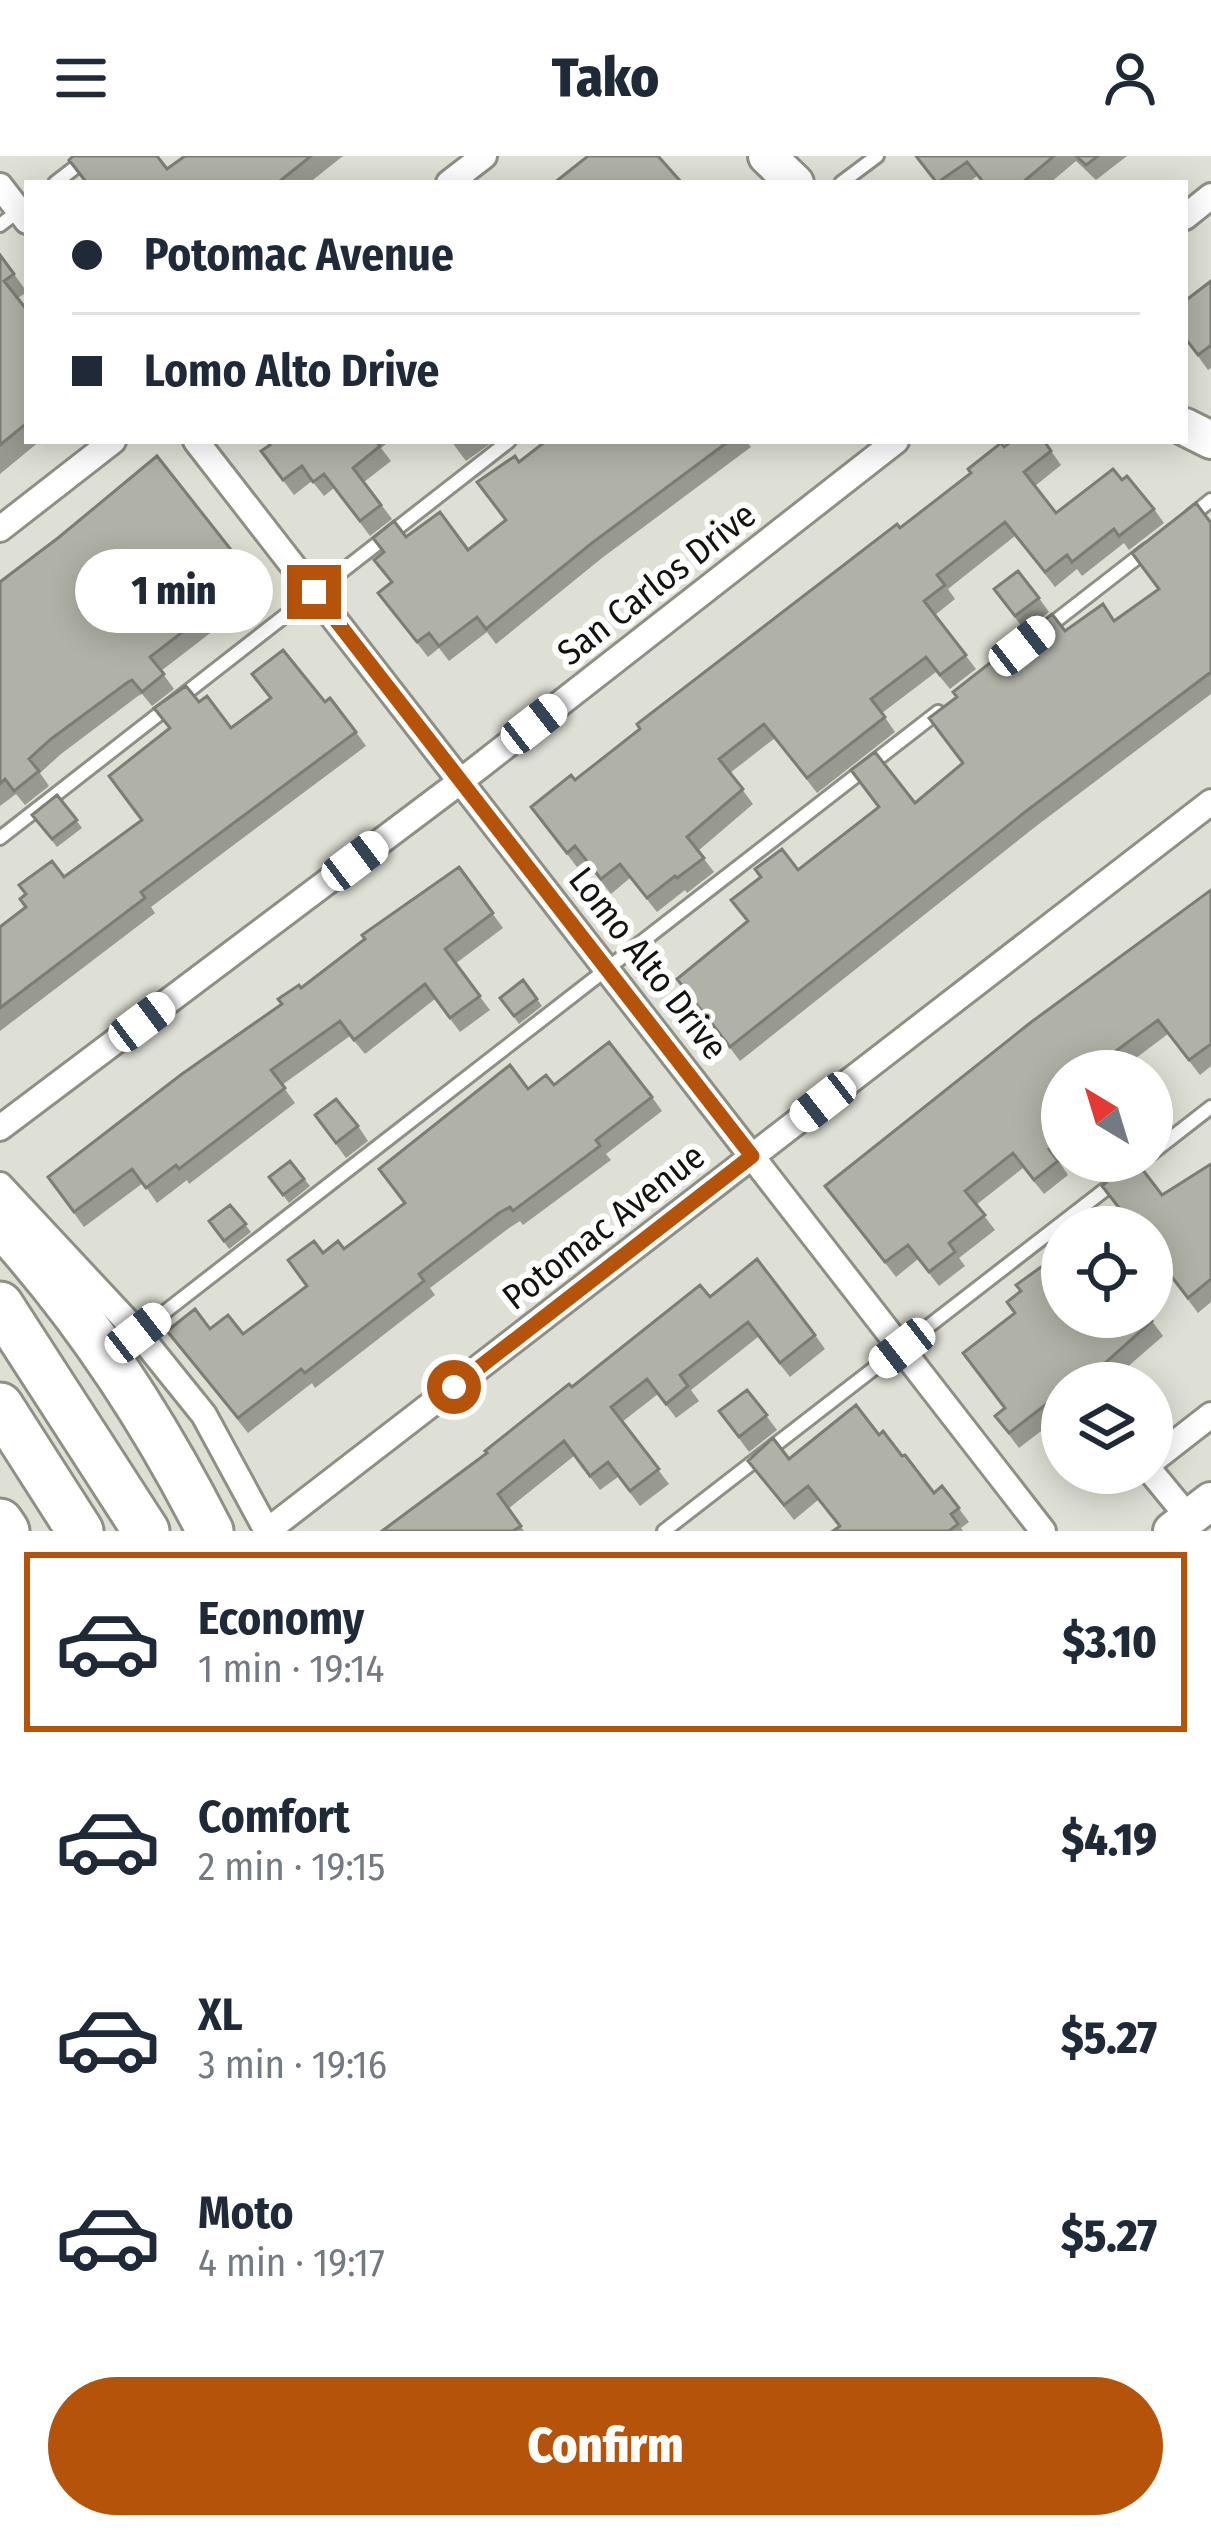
<!DOCTYPE html>
<meta charset="utf-8">
<style>
:root{--surface:#fff;--page:#f6f6f7;--text:#1f2937;--muted:#747a83;--line:#e0e1e3;--accent:#b45309}
body{margin:0;font-family:"Fira Sans Condensed",sans-serif;background:var(--page);color:var(--text);height:100vh;display:flex;flex-direction:column;font-size:45px;white-space:nowrap}
*{box-sizing:border-box;margin:0}
p{font-size:39px;color:var(--muted)}
.icon{flex:none;width:66px;height:66px;fill:none;stroke:currentColor;stroke-width:2;stroke-linecap:round;stroke-linejoin:round}
.map{position:relative;height:1375px;overflow:hidden}
.sheet{display:flex;flex-direction:column;background:var(--surface);flex:1}
.sheet>*{flex:none}
.guide{position:absolute;left:24px;top:24px;width:1164px;height:264px;border-radius:0px;box-shadow:0 6px 30px #0003;display:grid;align-content:center;height:264px;padding:0 48px;background:var(--surface)}
.needle{width:78px;rotate:322deg}
.controls{position:absolute;left:1041px;top:894px;display:grid;gap:24px}
.controls a{display:grid;place-items:center;width:132px;height:132px;border-radius:50%;background:var(--surface);box-shadow:0 6px 30px #0003;font-size:60px}
.end{position:absolute;width:54px;height:54px;margin:-27px;border:15px solid #b45309;background:#fff;box-shadow:0 0 0 6px #fff}
.from{border-radius:50%}
.bubble{position:absolute;height:84px;border-radius:42px;background:var(--surface);box-shadow:0 6px 30px #0003;font-size:39px;font-weight:800;line-height:84px;text-align:center}
.car{position:absolute;width:36px;height:72px;margin:-36px -18px;border-radius:15px;box-shadow:0 0 9px 3px #0007;background:linear-gradient(#fff 24%,#345 0 40%,#fff 0 76%,#345 0 86%,#fff 0)}
.guide b{display:flex;align-items:center;gap:42px;height:114px;font-size:45px}
.guide b+b{border-top:3px solid var(--line)}
.guide i{width:30px;height:30px;background:var(--text)}
ul{padding:21px 0 0;list-style:none}
li{display:flex;align-items:center;gap:36px;height:180px;margin:0 24px 18px;padding:0 24px;border:6px solid transparent;border-radius:0px}
li div{flex:1}
li b{display:block;font-size:45px}
li em{font-style:normal;font-weight:800}
li.on{border-color:var(--accent)}
li>.icon{width:108px;height:108px;stroke-width:1.5}
.cta{display:flex;gap:24px;margin-top:auto;padding:24px 48px}
.cta a{flex:1;height:138px;border-radius:72px;background:var(--accent);color:#fff;font-size:48px;font-weight:800;line-height:138px;text-align:center}
header{display:flex;justify-content:space-between;align-items:center;height:156px;padding:0 48px;background:var(--surface);font-size:54px;font-weight:800}
.map>svg:first-child{display:block}
.lines{fill:none;stroke-linecap:round;stroke-linejoin:round}
.lane-casing{stroke:#8e8f85;stroke-width:18}
.street-casing{stroke:#8e8f85;stroke-width:30}
.secondary-casing{stroke:#8e8f85;stroke-width:42}
.highway-casing{stroke:#8e8f85;stroke-width:51}
.lane{stroke:#fff;stroke-width:12}
.street{stroke:#fff;stroke-width:24}
.secondary{stroke:#fff;stroke-width:36}
.highway{stroke:#fff;stroke-width:45}
.wall{fill:#989990}
.building{fill:#b1b2a7;stroke:#7c7d75;stroke-width:3}
.route{stroke:#b45309;stroke-width:15}
.labels{text-anchor:middle;stroke-width:12;stroke-linejoin:round;paint-order:stroke}
.street-label{font-size:36px;fill:#131410;stroke:#fff}
</style>
<header><svg class="icon" aria-label="menu" viewBox="0 0 24 24"><path d="M4 6h16M4 12h16M4 18h16"/></svg>Tako<svg class="icon" aria-label="person" viewBox="0 0 24 24"><circle cx="12" cy="8" r="4"/><path d="M4 21q1-7 8-7t8 7"/></svg></header>
<div class="map">
<svg width="1211" height="1375" viewBox="0 0 1211 1375">
<rect width="100%" height="100%" fill="#dfe0d5"/>
<g class="lines">
<!-- lane casing -->
<g class="lane-casing">
<path id="lane" d="M55,27L90,0
M841,27L877,0
M0,69L21,53
M1191,360L1211,344
M1044,474L1147,394
M0,682L509,285
M1152,997L1211,951
M139,1176L938,556
M664,1375L1142,1005"/>
</g>
<!-- street casing -->
<g class="street-casing">
<path id="street" d="M449,27L484,0
M0,30L27,65
M1185,61L1211,40
M196,285L1043,1375
M0,373L113,285
M0,972L461,625L896,285
M0,1029L138,1177L204,1259L267,1375L1211,646
M1152,1305L1211,1259
M1152,1317L1189,1362"/>
</g>
<!-- secondary casing -->
<g class="secondary-casing">
<path id="secondary" d="M767,0L795,27
M1185,271L1211,284
M1172,1375L1211,1345"/>
</g>
<!-- highway casing -->
<g class="highway-casing">
<path id="highway" d="M0,1066C85,1159 153,1263 210,1375
M0,1149L146,1375
M0,1250L80,1375
M0,1366L6,1375"/>
</g>
<!-- lane -->
<use href="#lane" class="lane"/>
<!-- street -->
<use href="#street" class="street"/>
<!-- secondary -->
<use href="#secondary" class="secondary"/>
<!-- highway -->
<use href="#highway" class="highway"/>
</g>
<!-- wall -->
<path class="wall" d="M184,0H343L309,27H85L69,4L167,13Z
M915,0H1127L1096,24L1076,5L1050,27H982L977,20L968,27H936Z
M0,99L27,136L18,142L27,154V285H40L0,318Z
M1211,125V212L1208,214L1185,182Z
M267,285H390L381,292L391,305L364,326L392,363L370,380L334,332L324,340L312,325L294,339L261,295L270,289Z
M451,285H494L466,305Z
M546,285H750L748,287L751,291L602,402L496,488L487,476L449,505L439,492L428,501L378,437L391,427L374,404L406,381L468,394L506,365L477,326L519,306Z
M1044,285L1061,309L1035,330L1056,357L1122,324L1154,353L1164,367L1129,394L1124,387L1082,420L1077,413L1055,431L1015,380L948,433L955,443L935,459L976,513L950,533L936,516L882,557L895,576L817,637L775,582L730,617L753,648L698,695L714,716L687,737L685,734L657,756L630,722L611,738L585,705L577,711L531,651L575,624L1004,291Z
M1211,367V538L1035,671L740,905L677,823L747,766L731,744L798,714L915,647L963,608L1065,475L1114,465L1159,433Z
M0,426L258,428L268,443L240,466L235,458L161,515L174,533L152,550L142,538L138,540L61,598L40,617L49,630L25,649L16,638L0,650Z
M994,433L1039,442L1049,456L1025,475Z
M252,518L325,546L356,576L366,590L151,751L155,757L0,875V771L142,664L169,572L154,552L199,546L231,572L270,543Z
M57,639L82,672L57,691L32,659Z
M459,711L503,772L455,808L490,854L460,876L435,843L365,898L350,880L282,929L295,947L189,1028L187,1024L157,1047L143,1027L84,1071L48,1021L282,848Z
M1211,734V910L1200,919L1168,878L1124,911L1062,915L1063,1005L1060,1007L1068,1019L1044,1038L1023,1012L976,1049L995,1074L959,1102L965,1110L939,1130L918,1103L896,1121L825,1030Z
M523,824L542,850L519,868L500,842Z
M554,929L652,941L662,955L606,998L611,1004L523,1069L520,1065L509,1072L430,1132L435,1139L315,1232L312,1227L248,1277L167,1175L210,1173L243,1178L306,1130L323,1097L344,1093L404,1047L528,933Z
M315,959L358,970L368,985L346,1002Z
M290,1005L310,1030L289,1047L269,1021Z
M1211,1008V1146L1198,1157L1152,1096L1162,1039Z
M230,1049L251,1076L229,1093L209,1065Z
M710,1141L815,1179L825,1193L790,1221L758,1181L691,1234L699,1245L676,1262L658,1238L622,1266L669,1328L640,1350L618,1321L600,1334L574,1300L508,1353L524,1375H382L487,1297L572,1231Z
M1149,1161L1163,1180L1109,1227H1062V1259L1019,1292L995,1260Z
M747,1234L777,1274L749,1296L719,1255Z
M879,1279L902,1300L934,1337L942,1330L969,1366L961,1372L963,1375H833L839,1371L818,1344L794,1364L748,1305L789,1303Z"/>
<!-- building -->
<path class="building" d="M73,0H157L167,13L185,0H311L280,25L281,27H87L69,4Z
M588,0H658L682,27H554Z
M916,0H1054L1022,27H984L967,6L937,27Z
M1076,0H1098L1086,9Z
M0,99L14,118L4,125L27,154V267L0,289Z
M1211,125V191L1210,190L1198,199L1185,182V145Z
M268,285H376L380,290L353,312L381,349L360,365L324,318L313,326L302,310L283,324L261,295L270,289Z
M546,285H729L592,387L486,473L477,461L439,490L429,477L417,486L378,437L392,426L374,404L384,396L373,382L394,365L406,381L440,356L468,394L506,364L477,326L515,300L519,306Z
M1012,285H1044L1051,295L1024,316L1056,357L1113,313L1122,324L1127,320L1154,353L1119,380L1114,373L1072,406L1067,399L1045,416L1005,366L937,419L945,429L924,445L966,499L940,519L926,501L871,543L885,561L807,622L764,568L719,603L743,633L687,681L704,702L677,722L675,720L647,742L620,708L601,723L575,690L567,697L531,651L571,619L575,624L640,573L637,568L897,368L900,372L971,317L968,313L1001,287L1004,291Z
M157,300L258,428L230,451L224,444L150,501L164,518L142,536L132,524L128,526L51,583L29,603L39,615L14,635L5,623L0,628V426L58,382Z
M1196,347L1211,367V516L1025,656L730,891L677,823L748,765L731,744L761,721L755,713L782,693L798,714L879,651L851,614L875,596L915,647L963,607L929,562L957,541L953,536L1052,458L1065,475L1103,448L1114,465L1159,433L1132,397Z
M1018,415L1039,442L1015,460L994,433Z
M283,494L325,546L330,542L356,576L141,736L145,742L0,852V771L26,751L20,743L26,738L19,729L52,705L64,721L142,664L109,620L170,572L154,552L186,530L199,546L207,540L231,572L271,542L252,518Z
M57,639L77,664L52,683L32,659Z
M459,711L493,757L445,793L480,840L450,862L425,828L354,884L340,865L271,914L285,932L179,1013L176,1009L146,1032L132,1013L74,1056L48,1021L182,918L282,848L278,843L299,829L301,832L365,783L362,779Z
M1211,734V888L1189,904L1158,864L1113,897L1126,915H1062V983L1049,993L1058,1005L1034,1024L1013,997L965,1035L985,1059L949,1087L955,1096L929,1116L908,1089L885,1106L825,1030L1030,867Z
M523,824L537,843L514,860L500,842Z
M609,886L652,941L596,984L600,990L513,1055L510,1051L499,1057L419,1118L424,1125L305,1217L301,1213L238,1262L167,1175L195,1153L210,1173L228,1159L243,1178L307,1130L288,1104L314,1085L323,1097L338,1085L344,1093L405,1047L379,1013L510,909L528,933L546,919L554,929Z
M336,943L358,970L336,987L315,959Z
M290,1005L304,1023L283,1039L269,1021Z
M1131,1005H1136L1162,1039L1211,1008V1123L1188,1142L1152,1095V1071H1134L1102,1030Z
M230,1049L246,1068L224,1085L209,1065Z
M1062,1096V1161H1149L1152,1165L1087,1223L1078,1227H1062V1236L1009,1277L995,1260L1005,1252L963,1197L1015,1157L1007,1146L1021,1135L1016,1129Z
M757,1103L815,1179L780,1207L748,1166L680,1219L688,1230L666,1248L647,1223L611,1251L659,1313L630,1335L608,1306L590,1320L564,1285L498,1338L521,1370L513,1375H382L487,1297L485,1295L569,1228L572,1231L700,1129L710,1141Z
M747,1234L767,1259L739,1281L719,1255Z
M856,1249L879,1279L883,1275L902,1300L905,1299L934,1337L942,1330L959,1352L951,1358L958,1368L949,1375H833L840,1370L808,1330L784,1349L748,1305L773,1282L789,1303Z"/>
<g class="lines">
<!-- route -->
<path class="route" d="M314,436L752,1000L454,1231"/>
</g>
<g class="labels">
<!-- street labels -->
<g class="street-label">
<text transform="translate(656 427) rotate(-38)" y="13">San Carlos Drive</text>
<text transform="translate(649 807) rotate(52)" y="13">Lomo Alto Drive</text>
<text transform="translate(603 1070) rotate(-38)" y="13">Potomac Avenue</text>
</g>
</g>
</svg>
<div class="controls">
<a><svg class="needle" viewBox="-14 -14 28 28"><path d="M0-13l5 13h-10z" fill="#e53935"/><path d="M0 13l5-13h-10z" fill="#747a83"/></svg></a>
<a><svg class="icon" aria-label="locate" viewBox="0 0 24 24"><circle cx="12" cy="12" r="6"/><path d="M12 2v4M12 18v4M2 12h4M18 12h4"/></svg></a>
<a><svg class="icon" aria-label="layers" viewBox="0 0 24 24"><path d="M12 4l9 5-9 5-9-5zM3 14l9 5 9-5"/></svg></a>
</div>
<i class="end from" style="left:454px;top:1231px"></i>
<i class="end" style="left:314px;top:436px"></i>
<div class="bubble" style="left:75px;top:393px;width:198px">1 min</div>
<i class="car" style="left:1022px;top:490px;rotate:52deg"></i>
<i class="car" style="left:534px;top:568px;rotate:52deg"></i>
<i class="car" style="left:355px;top:705px;rotate:53deg"></i>
<i class="car" style="left:142px;top:866px;rotate:53deg"></i>
<i class="car" style="left:823px;top:946px;rotate:232deg"></i>
<i class="car" style="left:138px;top:1177px;rotate:52deg"></i>
<i class="car" style="left:902px;top:1192px;rotate:232deg"></i>
<div class="guide">
<b><i class="from"></i>Potomac Avenue</b>
<b><i></i>Lomo Alto Drive</b>
</div>
</div>
<section class="sheet">
<ul>
<li class="on"><svg class="icon" aria-label="car" viewBox="0 0 24 24"><path d="M5 17H2v-5l4-1 3-4h7l3 4 3 1v5h-3M9 17h6M6 11h13"/><circle cx="7" cy="17" r="2"/><circle cx="17" cy="17" r="2"/></svg><div><b>Economy</b><p>1 min · 19:14</p></div><em>$3.10</em></li>
<li><svg class="icon" aria-label="car" viewBox="0 0 24 24"><path d="M5 17H2v-5l4-1 3-4h7l3 4 3 1v5h-3M9 17h6M6 11h13"/><circle cx="7" cy="17" r="2"/><circle cx="17" cy="17" r="2"/></svg><div><b>Comfort</b><p>2 min · 19:15</p></div><em>$4.19</em></li>
<li><svg class="icon" aria-label="car" viewBox="0 0 24 24"><path d="M5 17H2v-5l4-1 3-4h7l3 4 3 1v5h-3M9 17h6M6 11h13"/><circle cx="7" cy="17" r="2"/><circle cx="17" cy="17" r="2"/></svg><div><b>XL</b><p>3 min · 19:16</p></div><em>$5.27</em></li>
<li><svg class="icon" aria-label="car" viewBox="0 0 24 24"><path d="M5 17H2v-5l4-1 3-4h7l3 4 3 1v5h-3M9 17h6M6 11h13"/><circle cx="7" cy="17" r="2"/><circle cx="17" cy="17" r="2"/></svg><div><b>Moto</b><p>4 min · 19:17</p></div><em>$5.27</em></li>
</ul>
<div class="cta"><a>Confirm</a></div>
</section>
